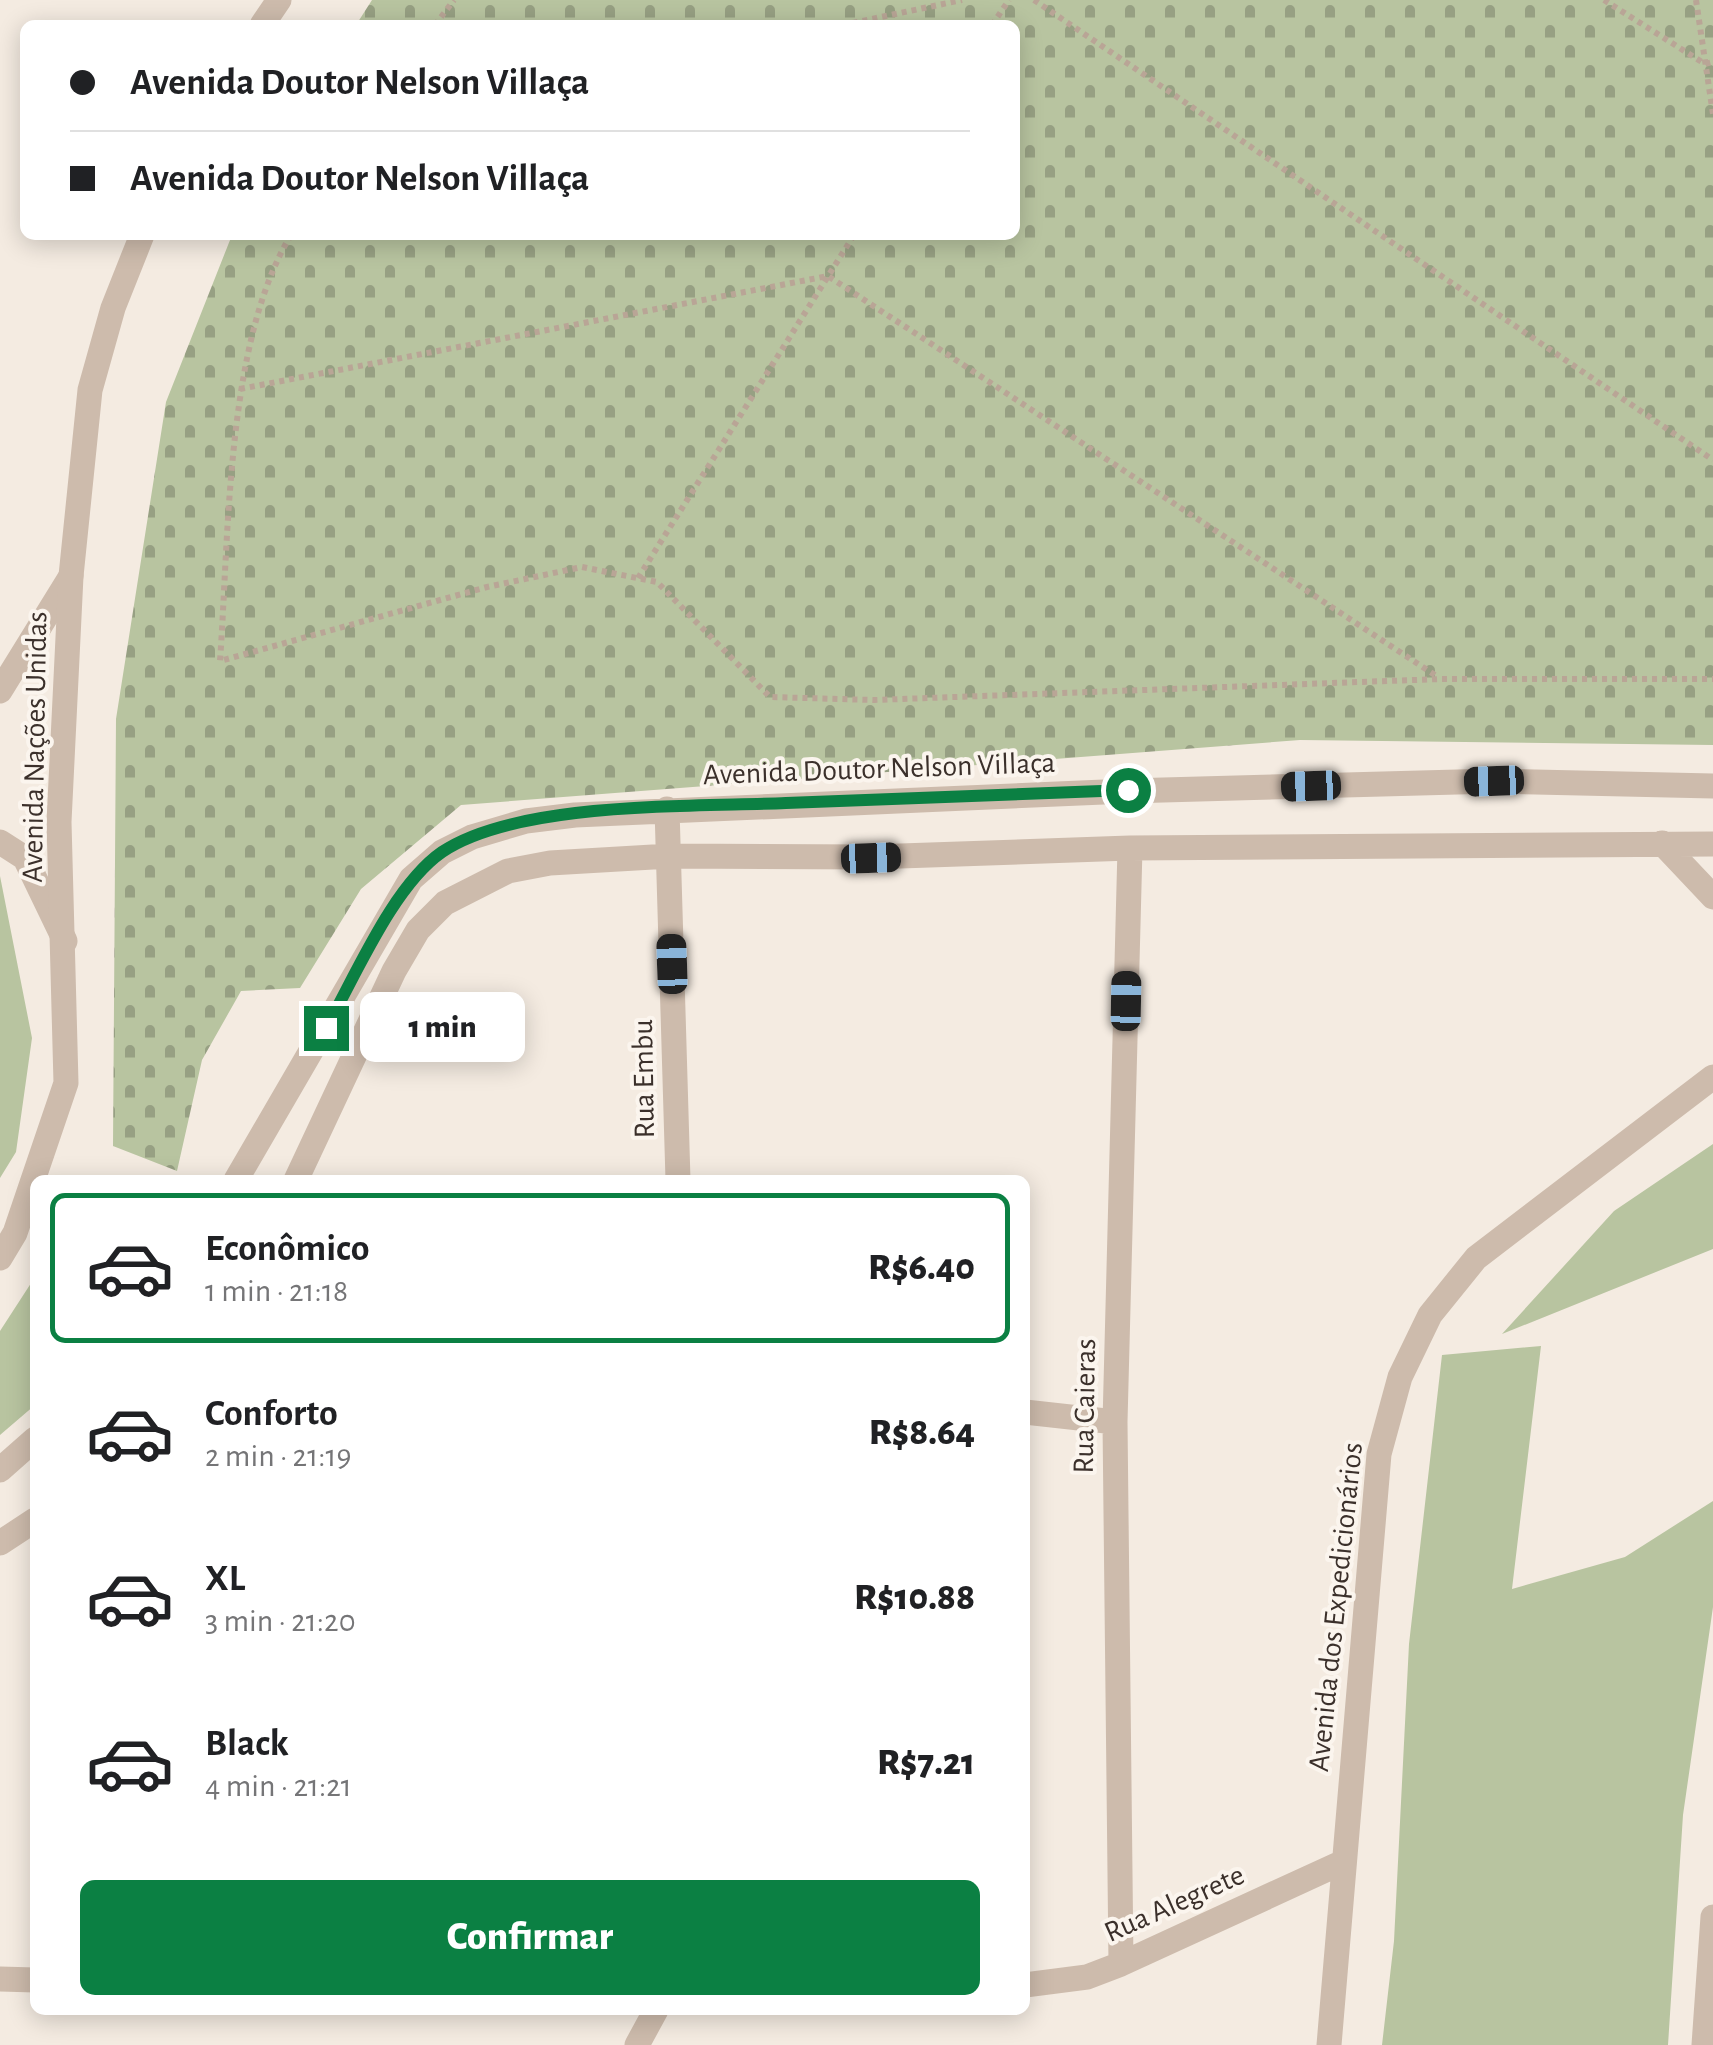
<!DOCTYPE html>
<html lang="pt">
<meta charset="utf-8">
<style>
:root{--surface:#fff;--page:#f6f6f6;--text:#202124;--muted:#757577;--line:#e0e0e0;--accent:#0b8043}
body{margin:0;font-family:"Alegreya Sans",sans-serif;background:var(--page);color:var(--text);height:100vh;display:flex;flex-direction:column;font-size:38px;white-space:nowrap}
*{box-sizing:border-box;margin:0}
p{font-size:32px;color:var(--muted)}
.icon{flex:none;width:55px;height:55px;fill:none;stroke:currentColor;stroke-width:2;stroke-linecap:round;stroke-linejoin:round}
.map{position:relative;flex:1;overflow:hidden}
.side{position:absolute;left:30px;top:1175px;width:1000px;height:840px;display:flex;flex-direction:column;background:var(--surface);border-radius:15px;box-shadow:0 5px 25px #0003}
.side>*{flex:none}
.banner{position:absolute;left:20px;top:20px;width:1000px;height:220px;border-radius:15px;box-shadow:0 5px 25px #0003;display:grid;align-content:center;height:220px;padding:0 50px;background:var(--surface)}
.end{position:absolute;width:45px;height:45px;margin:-22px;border:12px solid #0b8043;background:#fff;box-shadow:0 0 0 5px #fff}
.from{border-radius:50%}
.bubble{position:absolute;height:70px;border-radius:15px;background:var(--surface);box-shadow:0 5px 25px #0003;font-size:32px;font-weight:800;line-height:70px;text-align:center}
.car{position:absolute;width:30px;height:60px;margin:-30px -15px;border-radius:12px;box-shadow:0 0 8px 2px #0007;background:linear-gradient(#222 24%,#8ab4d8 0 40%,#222 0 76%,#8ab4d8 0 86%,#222 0)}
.banner b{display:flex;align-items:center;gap:35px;height:95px;font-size:38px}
.banner b+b{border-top:2px solid var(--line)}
.banner i{width:25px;height:25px;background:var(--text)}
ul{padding:18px 0 0;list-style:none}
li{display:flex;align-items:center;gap:30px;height:150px;margin:0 20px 15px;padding:0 30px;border:5px solid transparent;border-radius:15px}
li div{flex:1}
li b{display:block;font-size:38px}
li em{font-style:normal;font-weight:800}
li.selected{border-color:var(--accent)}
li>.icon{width:90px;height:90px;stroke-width:1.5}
.primary-button{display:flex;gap:20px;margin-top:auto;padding:20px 50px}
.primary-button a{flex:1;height:115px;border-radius:15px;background:var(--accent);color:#fff;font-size:40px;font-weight:800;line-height:115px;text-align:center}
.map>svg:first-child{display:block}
.green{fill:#b8c4a0}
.cemetery{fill:url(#cemetery-stones)}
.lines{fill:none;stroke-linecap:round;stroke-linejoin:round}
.path{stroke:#b9a596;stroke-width:6;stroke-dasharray:5 5;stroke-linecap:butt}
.minor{stroke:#cdbbac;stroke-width:25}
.tertiary{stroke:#cdbbac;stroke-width:25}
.route{stroke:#0b8043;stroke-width:12}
.labels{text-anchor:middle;stroke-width:8;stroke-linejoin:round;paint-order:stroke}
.street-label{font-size:30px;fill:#3b302b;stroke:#fbf5ee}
</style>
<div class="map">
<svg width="1713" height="2045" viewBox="0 0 1713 2045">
<defs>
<pattern id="cemetery-stones" width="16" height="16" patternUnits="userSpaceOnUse" patternTransform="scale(2.5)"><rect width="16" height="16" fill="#b8c4a0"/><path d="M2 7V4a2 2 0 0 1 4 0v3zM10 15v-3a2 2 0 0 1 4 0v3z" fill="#97a083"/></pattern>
</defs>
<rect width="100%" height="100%" fill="#f4ebe1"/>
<!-- green -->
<path class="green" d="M0,876L32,1038L16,1152L0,1178Z
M1713,1144V1249L1502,1334L1614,1211Z
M35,1277V1405L0,1435V1331Z
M1541,1346L1512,1589L1625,1557L1713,1501V1607L1683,1815L1668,2045H1382L1394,1941L1409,1644L1442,1355Z"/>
<!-- cemetery -->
<path class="cemetery" d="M372,0H1713V745L1300,740L461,805L361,889L300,988L241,991L202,1060L177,1171L113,1146L116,719L166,402L232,235H1015V25H356Z"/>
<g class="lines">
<!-- path -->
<path class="path" d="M1034,0L1713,460
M1604,0L1705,64L1713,62
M1696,0L1713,114
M435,25L454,0
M843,25L962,0
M992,25L1009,0
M291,235C226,341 229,537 220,661L487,587L582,567L657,582L770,697L874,700L1441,679H1713
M240,389L828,276L1438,677
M638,578L854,235"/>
<!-- minor -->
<path class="minor" d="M0,691L71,576
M667,809L678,1180
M0,842L25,858L65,941
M1662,843L1713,897
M236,1180L411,879L442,852L472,837L526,821L575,815L1127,791L1495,781L1713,786
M296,1180L394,971L418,930L445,903L508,871L550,863L670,856L871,857L1130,848L1713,844
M1025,1412L1115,1422
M0,1470L35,1439
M0,1543L35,1520
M1121,1964L1115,1422L1130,848
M0,1979L35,1980
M1025,1985L1087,1977L1121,1964L1343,1862
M637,2045L656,2010
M1329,2045L1379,1454L1400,1377L1430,1315L1476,1258L1713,1077
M1704,2045L1713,1917"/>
<!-- tertiary -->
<path class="tertiary" d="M262,25L279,0
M0,1258L15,1233L66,1083L59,822L71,576L90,390L113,308L142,235"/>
</g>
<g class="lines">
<!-- route -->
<path class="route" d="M326,1028C356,975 393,886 442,852C518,801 693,807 786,803C900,799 1014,795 1128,790"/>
</g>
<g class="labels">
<!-- street labels -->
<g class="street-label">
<text transform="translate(34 747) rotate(-89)" y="10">Avenida Nações Unidas</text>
<text transform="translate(879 768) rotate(-2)" y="10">Avenida Doutor Nelson Villaça</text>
<text transform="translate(643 1079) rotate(-91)" y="10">Rua Embu</text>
<text transform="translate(1084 1406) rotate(-89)" y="10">Rua Caieras</text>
<text transform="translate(1335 1607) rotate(-84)" y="10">Avenida dos Expedicionários</text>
<text transform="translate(1174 1903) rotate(-24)" y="10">Rua Alegrete</text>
</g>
</g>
</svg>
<i class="end from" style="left:1128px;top:790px"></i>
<i class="end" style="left:326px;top:1028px"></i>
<div class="bubble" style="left:360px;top:992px;width:165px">1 min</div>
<i class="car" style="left:1494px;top:781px;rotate:268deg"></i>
<i class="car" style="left:1311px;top:786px;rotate:268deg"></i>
<i class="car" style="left:871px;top:858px;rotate:88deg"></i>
<i class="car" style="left:672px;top:964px;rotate:358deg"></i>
<i class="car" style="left:1126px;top:1001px;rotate:1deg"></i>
<div class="banner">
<b><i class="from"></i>Avenida Doutor Nelson Villaça</b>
<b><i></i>Avenida Doutor Nelson Villaça</b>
</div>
<section class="side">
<ul>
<li class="selected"><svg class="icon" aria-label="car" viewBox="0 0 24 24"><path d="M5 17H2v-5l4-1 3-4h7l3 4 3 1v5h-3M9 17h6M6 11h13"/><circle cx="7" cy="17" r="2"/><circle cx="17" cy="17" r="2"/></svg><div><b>Econômico</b><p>1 min · 21:18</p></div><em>R$6.40</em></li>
<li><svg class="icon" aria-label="car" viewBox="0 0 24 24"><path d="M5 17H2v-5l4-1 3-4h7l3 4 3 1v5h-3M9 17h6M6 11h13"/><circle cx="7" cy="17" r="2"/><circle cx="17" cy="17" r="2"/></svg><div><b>Conforto</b><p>2 min · 21:19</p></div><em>R$8.64</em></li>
<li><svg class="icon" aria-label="car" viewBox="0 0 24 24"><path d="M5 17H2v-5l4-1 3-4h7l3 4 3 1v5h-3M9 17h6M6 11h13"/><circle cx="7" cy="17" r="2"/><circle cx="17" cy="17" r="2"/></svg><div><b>XL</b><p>3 min · 21:20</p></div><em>R$10.88</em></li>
<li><svg class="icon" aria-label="car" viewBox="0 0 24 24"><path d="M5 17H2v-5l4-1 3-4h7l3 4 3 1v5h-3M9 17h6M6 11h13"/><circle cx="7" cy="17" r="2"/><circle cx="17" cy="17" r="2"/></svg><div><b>Black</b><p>4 min · 21:21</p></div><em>R$7.21</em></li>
</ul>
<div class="primary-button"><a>Confirmar</a></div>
</section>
</div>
